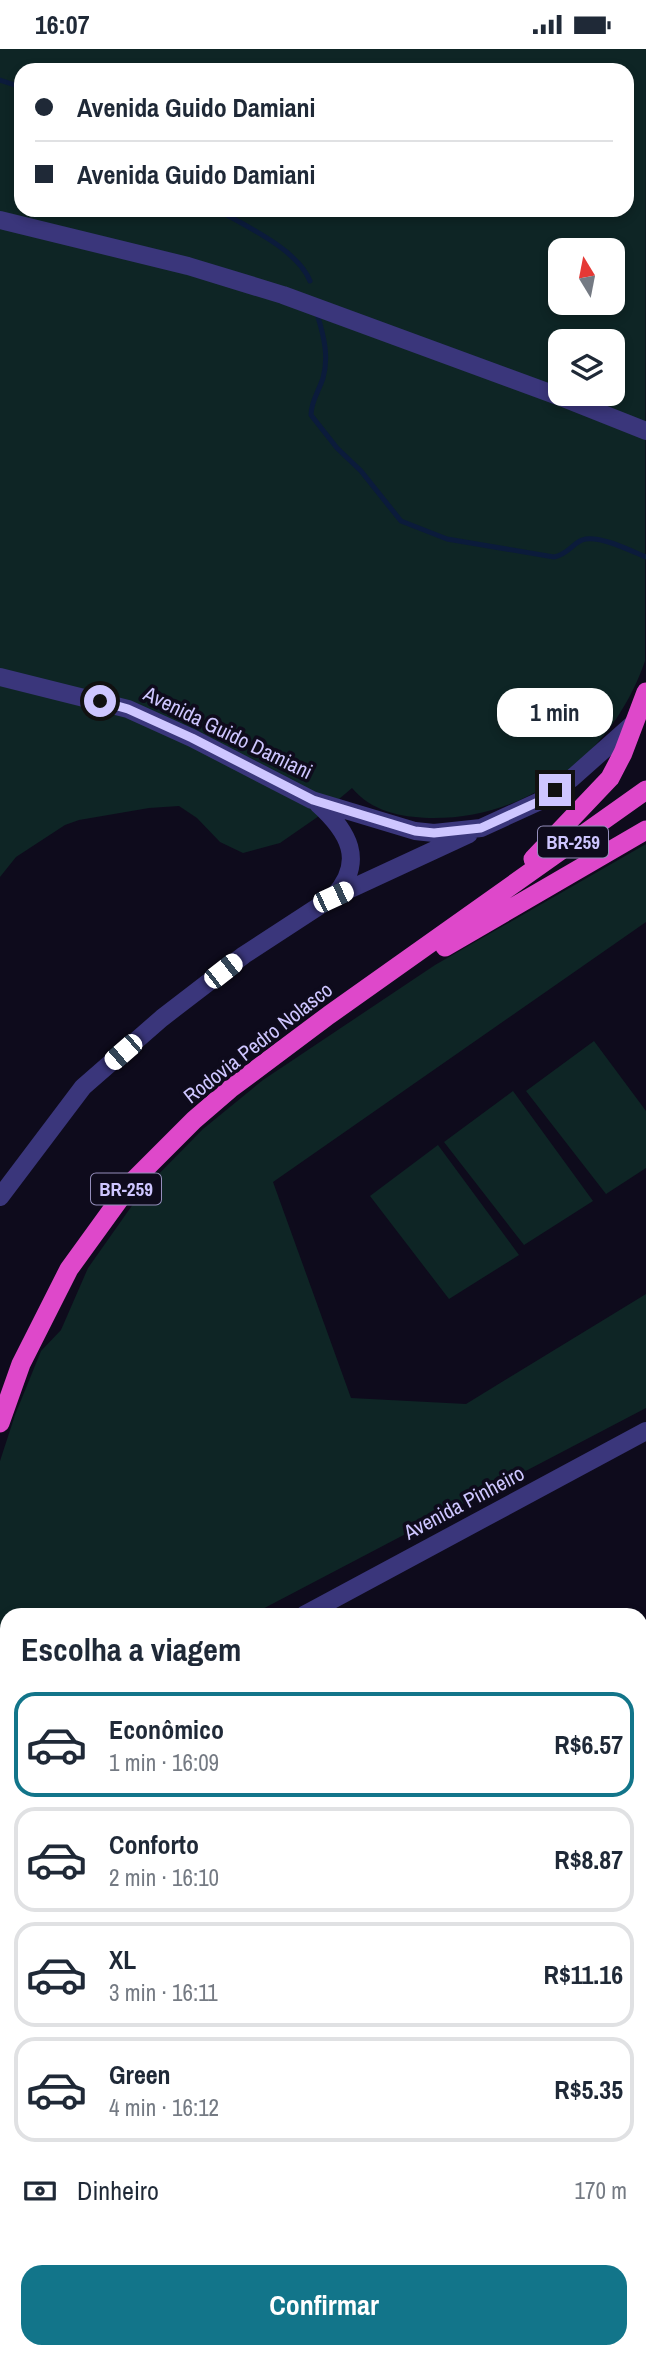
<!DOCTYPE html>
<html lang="pt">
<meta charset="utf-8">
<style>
:root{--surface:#fff;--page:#f6f6f7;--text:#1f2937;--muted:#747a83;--line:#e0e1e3;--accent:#12758a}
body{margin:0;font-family:"Archivo Narrow",sans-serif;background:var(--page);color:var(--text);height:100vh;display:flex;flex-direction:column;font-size:26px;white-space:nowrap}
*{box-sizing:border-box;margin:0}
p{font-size:23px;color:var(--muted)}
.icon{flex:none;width:38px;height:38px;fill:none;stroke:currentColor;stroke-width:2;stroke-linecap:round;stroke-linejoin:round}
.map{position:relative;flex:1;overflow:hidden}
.details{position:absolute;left:0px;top:1559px;width:648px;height:751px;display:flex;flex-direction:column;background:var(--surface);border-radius:21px 21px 0 0;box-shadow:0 4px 10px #0003}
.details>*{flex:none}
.banner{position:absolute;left:14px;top:14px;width:620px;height:154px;border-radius:21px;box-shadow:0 4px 10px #0003;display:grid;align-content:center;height:154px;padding:0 21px;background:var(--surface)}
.needle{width:46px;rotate:350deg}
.tools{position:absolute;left:548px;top:189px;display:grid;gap:14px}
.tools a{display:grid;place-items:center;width:77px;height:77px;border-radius:14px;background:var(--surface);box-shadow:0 4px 10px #0003;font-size:35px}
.end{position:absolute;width:32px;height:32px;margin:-16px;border:9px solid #cec6ff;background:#111;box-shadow:0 0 0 4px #111}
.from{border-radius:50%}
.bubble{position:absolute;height:49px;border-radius:21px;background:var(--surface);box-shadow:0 4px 10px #0003;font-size:23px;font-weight:800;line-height:49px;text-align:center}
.car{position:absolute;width:21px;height:42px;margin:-21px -10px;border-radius:9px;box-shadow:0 0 5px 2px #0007;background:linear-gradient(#fff 24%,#345 0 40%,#fff 0 76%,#345 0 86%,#fff 0)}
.banner b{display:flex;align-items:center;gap:24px;height:66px;font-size:26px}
.banner b+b{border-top:2px solid var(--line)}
.banner i{width:18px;height:18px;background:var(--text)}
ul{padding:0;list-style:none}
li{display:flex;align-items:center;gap:21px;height:105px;margin:0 14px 10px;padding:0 7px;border:4px solid var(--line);border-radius:21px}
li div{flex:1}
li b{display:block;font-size:26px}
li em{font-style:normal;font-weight:800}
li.on{border-color:var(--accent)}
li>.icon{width:63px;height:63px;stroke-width:1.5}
h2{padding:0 21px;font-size:32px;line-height:84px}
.pay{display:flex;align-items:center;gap:18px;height:77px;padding:0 21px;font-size:26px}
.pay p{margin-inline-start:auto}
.button{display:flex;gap:14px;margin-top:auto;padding:14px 21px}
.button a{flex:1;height:80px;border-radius:21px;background:var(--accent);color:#fff;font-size:28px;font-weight:800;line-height:80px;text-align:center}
.status{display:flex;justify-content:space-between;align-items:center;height:49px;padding:0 35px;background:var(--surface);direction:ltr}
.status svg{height:19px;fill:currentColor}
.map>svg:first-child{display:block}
.green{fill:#0e2525;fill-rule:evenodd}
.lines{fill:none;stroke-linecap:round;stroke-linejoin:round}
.stream{stroke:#0b1b3b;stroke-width:5}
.minor{stroke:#3a367b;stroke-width:18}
.tertiary{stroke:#3a367b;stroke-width:18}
.trunk{stroke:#de48ca;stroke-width:19}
.route{stroke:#cec6ff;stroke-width:9}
.labels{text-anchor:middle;stroke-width:7;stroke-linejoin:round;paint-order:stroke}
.shield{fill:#0e0b1c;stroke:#948ebb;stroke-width:2}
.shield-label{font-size:19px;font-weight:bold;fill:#cec6ff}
.street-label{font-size:21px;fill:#cec6ff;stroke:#0e0b1c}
</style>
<div class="status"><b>16:07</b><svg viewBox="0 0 49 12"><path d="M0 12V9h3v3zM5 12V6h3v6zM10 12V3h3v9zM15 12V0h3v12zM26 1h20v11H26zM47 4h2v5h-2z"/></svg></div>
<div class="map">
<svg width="646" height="2309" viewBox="0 0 646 2309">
<rect width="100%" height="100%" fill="#0e0b1c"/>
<!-- green -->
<path class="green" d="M0,0H646L645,612C613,705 529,771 429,769C400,768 371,762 352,739L319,767L280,794L243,804L220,793L197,769L179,757L149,759L79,771L65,776L16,808L0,828ZM21,21H626V161H21ZM560,201H612V254H560ZM560,292H612V345H560Z
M646,795V873L273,1133L351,1349L466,1355L646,1245V1359L251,1566H7V1760L0,1720V1412L15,1366L41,1302L61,1281L88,1219L143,1141L203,1080L263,1031L435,916Z
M594,992L646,1062V1119L606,1145L526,1042Z
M513,1042L593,1152L524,1196L444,1093Z
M438,1096L519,1206L449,1250L370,1147Z"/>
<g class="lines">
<!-- stream -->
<path class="stream" d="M0,31L21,38
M218,161C246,177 298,201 310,232
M318,268C324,288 329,308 323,329C319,342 311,352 311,366L337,399L361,422L401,472L447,490L554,508C568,505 571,496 582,491C598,485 631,502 646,508"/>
<!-- minor -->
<path class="minor" d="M0,171L188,217L283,246L558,347L646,382
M304,1566L646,1382
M640,1590L646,1587
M640,1788L646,1785
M640,1988L646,1985
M640,2188L646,2185
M640,2243L646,2254
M278,2303L281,2309
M467,2303L470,2309
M150,2309V2303"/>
<!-- tertiary -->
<path class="tertiary" d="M0,628L128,660L192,689L312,751L415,782L434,784L481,779L540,752L571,730L634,674
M318,755C348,782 366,812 334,847
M0,1148L83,1038L162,969L244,906L333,848L469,785"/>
<!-- trunk -->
<path class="trunk" d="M533,810L610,729L623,704L646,643
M445,898L646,781
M0,1374L21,1315L69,1220L132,1133L194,1071L230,1040L329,966L646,741
M0,1844L7,1887
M0,2074L7,2051
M0,2149L7,2159
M48,2309L49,2303"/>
</g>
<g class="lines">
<!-- route -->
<path class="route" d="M100,652L128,660L192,689L313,751L415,782L434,784L481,779L540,752L555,741"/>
</g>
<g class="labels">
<!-- shield labels -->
<g class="shield">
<rect x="538" y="777.5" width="70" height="31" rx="5"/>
<rect x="91" y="1124.5" width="70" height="31" rx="5"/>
</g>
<g class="shield-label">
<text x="573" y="800">BR-259</text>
<text x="126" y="1147">BR-259</text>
</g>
<!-- street labels -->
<g class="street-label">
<text transform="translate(228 684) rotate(26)" y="7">Avenida Guido Damiani</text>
<text transform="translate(258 994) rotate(-38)" y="7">Rodovia Pedro Nolasco</text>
<text transform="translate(464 1454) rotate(-28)" y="7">Avenida Pinheiro</text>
</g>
</g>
</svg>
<div class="tools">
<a><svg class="needle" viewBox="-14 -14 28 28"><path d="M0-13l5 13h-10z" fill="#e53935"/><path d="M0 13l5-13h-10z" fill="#747a83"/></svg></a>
<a><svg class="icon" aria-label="layers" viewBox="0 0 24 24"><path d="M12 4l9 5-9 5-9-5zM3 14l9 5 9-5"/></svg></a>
</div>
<i class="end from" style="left:100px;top:652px"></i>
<i class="end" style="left:555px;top:741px"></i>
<div class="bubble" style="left:497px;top:639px;width:116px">1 min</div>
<i class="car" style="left:333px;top:848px;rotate:65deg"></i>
<i class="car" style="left:223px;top:922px;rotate:52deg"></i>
<i class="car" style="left:123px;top:1003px;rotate:229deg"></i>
<div class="banner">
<b><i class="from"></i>Avenida Guido Damiani</b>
<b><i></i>Avenida Guido Damiani</b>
</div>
<section class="details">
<h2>Escolha a viagem</h2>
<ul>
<li class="on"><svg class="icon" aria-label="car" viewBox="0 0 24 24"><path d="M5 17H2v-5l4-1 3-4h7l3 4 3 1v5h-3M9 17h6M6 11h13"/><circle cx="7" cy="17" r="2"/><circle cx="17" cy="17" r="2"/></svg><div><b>Econômico</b><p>1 min · 16:09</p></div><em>R$6.57</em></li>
<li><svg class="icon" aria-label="car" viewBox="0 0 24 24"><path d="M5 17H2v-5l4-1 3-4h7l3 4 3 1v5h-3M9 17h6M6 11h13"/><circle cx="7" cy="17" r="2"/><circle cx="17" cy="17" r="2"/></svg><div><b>Conforto</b><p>2 min · 16:10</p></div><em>R$8.87</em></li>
<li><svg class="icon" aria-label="car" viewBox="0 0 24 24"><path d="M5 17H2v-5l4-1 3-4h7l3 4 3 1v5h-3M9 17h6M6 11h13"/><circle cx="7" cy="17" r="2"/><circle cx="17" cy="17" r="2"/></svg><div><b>XL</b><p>3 min · 16:11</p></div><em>R$11.16</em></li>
<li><svg class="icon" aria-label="car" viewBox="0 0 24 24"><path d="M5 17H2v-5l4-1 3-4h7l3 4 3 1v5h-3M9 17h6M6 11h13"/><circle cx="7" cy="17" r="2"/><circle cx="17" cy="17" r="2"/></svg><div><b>Green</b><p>4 min · 16:12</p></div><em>R$5.35</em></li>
</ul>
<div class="pay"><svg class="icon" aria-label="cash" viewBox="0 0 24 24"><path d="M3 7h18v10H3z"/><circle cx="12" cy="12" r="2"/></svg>Dinheiro<p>170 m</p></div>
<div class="button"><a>Confirmar</a></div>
</section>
</div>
